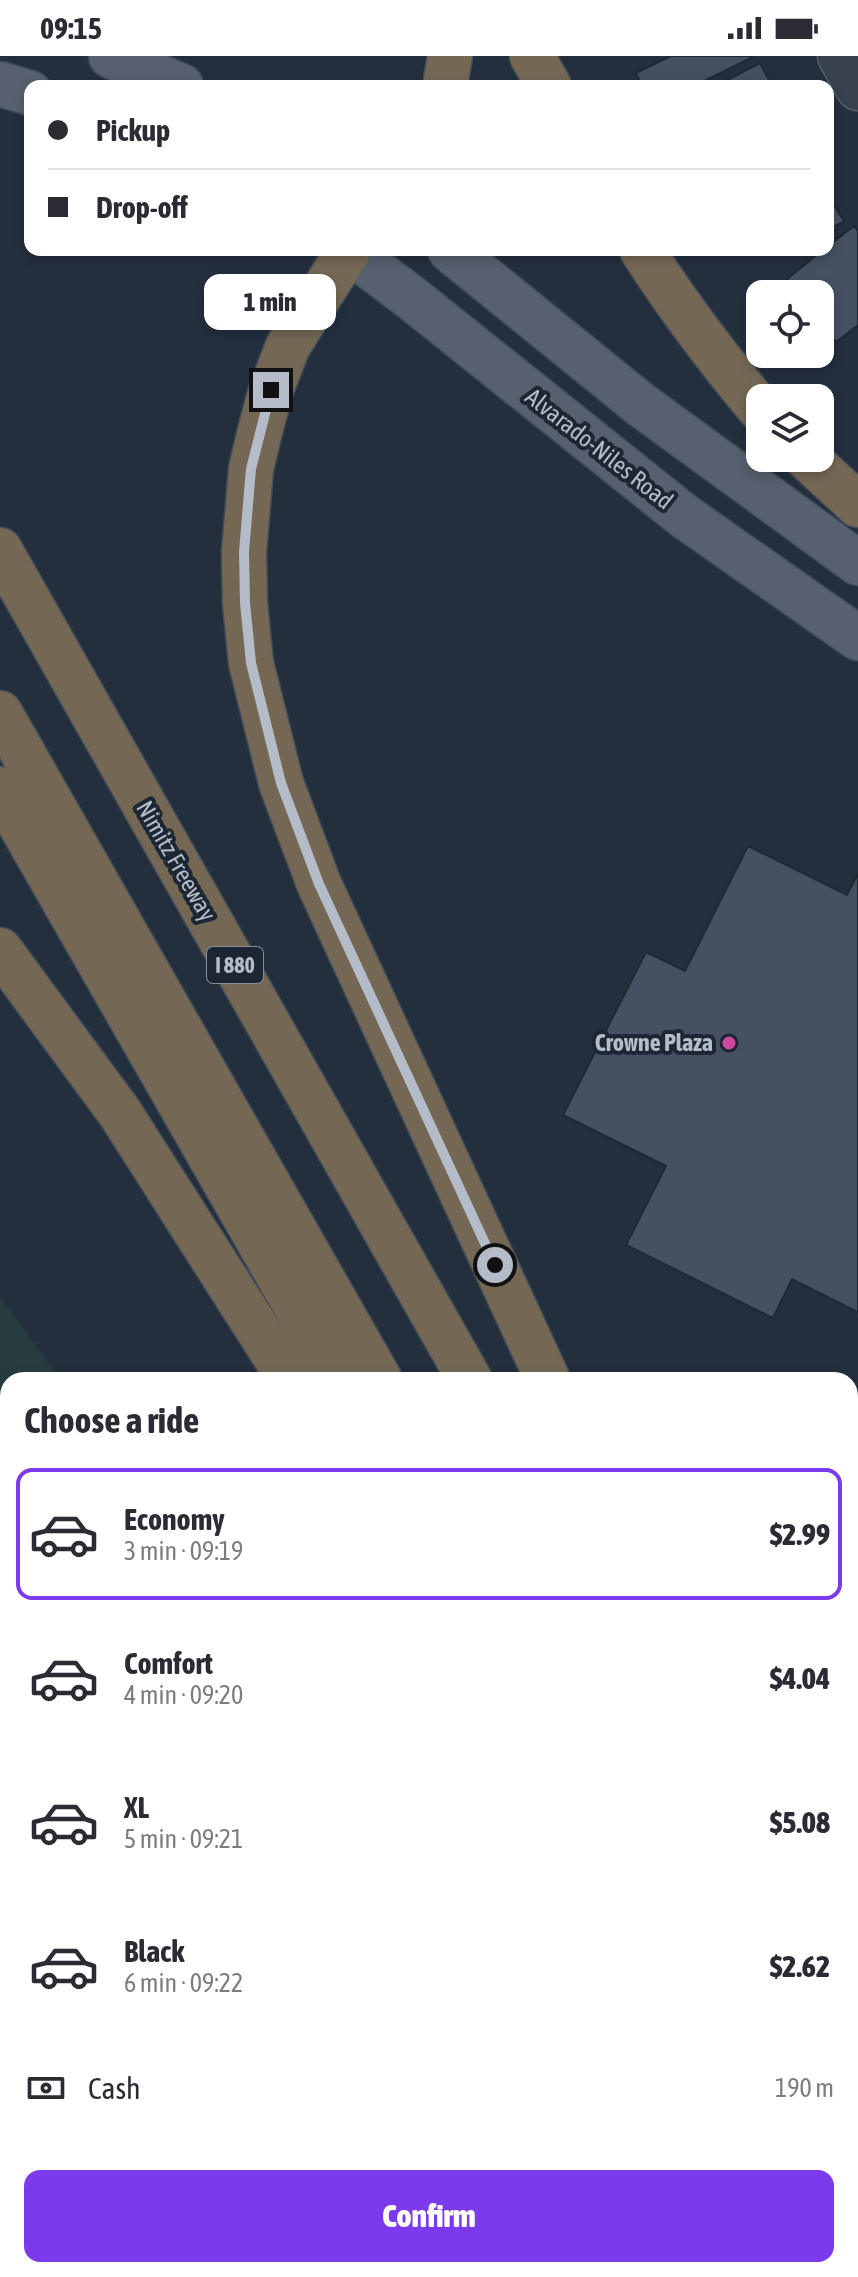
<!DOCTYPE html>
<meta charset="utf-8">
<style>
:root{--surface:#fff;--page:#f7f7f7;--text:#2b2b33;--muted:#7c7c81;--line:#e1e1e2;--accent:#7c3aed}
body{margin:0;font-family:"Asap Condensed",sans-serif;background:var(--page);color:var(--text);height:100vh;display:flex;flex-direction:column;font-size:30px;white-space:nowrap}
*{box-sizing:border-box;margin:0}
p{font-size:26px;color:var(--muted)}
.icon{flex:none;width:44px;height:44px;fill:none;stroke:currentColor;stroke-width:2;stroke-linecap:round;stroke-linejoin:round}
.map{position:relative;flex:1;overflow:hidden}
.drawer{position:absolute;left:0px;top:1316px;width:858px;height:906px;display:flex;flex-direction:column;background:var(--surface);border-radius:24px 24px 0 0;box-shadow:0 4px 12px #0003}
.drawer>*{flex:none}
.guide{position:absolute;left:24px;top:24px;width:810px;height:176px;border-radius:16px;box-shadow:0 4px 12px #0003;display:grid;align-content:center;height:176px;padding:0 24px;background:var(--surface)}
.tools{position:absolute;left:746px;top:224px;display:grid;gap:16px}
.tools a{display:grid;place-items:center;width:88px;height:88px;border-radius:16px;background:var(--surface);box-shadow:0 4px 12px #0003;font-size:40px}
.end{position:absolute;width:36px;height:36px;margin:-18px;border:10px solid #b4bcc9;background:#111;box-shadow:0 0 0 4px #111}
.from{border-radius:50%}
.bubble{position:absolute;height:56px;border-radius:16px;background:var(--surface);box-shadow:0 4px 12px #0003;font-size:26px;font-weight:800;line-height:56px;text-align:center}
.guide b{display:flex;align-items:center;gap:28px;height:76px;font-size:30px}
.guide b+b{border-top:2px solid var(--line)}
.guide i{width:20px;height:20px;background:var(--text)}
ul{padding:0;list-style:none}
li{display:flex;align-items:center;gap:24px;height:132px;margin:0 16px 12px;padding:0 8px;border:4px solid transparent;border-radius:16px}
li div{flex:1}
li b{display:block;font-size:30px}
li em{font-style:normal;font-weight:800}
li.selected{border-color:var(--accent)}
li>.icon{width:72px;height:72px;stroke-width:1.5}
h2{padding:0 24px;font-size:36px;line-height:96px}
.pay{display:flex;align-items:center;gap:20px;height:88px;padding:0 24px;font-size:30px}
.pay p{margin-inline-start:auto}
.action{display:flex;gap:16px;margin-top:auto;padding:16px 24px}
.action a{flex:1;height:92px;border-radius:16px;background:var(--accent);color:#fff;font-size:32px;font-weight:800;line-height:92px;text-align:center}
.status{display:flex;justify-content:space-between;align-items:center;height:56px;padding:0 40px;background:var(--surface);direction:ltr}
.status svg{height:22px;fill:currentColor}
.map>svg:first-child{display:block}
.green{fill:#263c3f}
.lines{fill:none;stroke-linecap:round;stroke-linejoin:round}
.stream{stroke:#394c67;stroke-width:10}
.building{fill:#455162;stroke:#1f2835;stroke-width:2}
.minor-casing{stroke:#565f6c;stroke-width:47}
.major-casing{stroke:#414a57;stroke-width:47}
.highway-casing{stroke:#434c59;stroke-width:47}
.path{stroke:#44595c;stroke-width:5;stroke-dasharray:6 6;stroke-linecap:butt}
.minor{stroke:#38414e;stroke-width:44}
.major{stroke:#56606e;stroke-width:44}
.highway{stroke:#746855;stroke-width:44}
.route{stroke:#b4bcc9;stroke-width:10}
.hotel-dot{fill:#d1479c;stroke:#1d2633;stroke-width:3}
.labels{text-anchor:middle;stroke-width:8;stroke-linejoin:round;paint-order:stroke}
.shield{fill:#1d2633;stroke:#878f9c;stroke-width:2}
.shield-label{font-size:22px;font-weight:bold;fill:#b4bcc9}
.street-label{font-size:24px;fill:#b4bcc9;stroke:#1d2633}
.poi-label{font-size:24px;font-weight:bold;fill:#b4bcc9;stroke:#1d2633;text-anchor:end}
</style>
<div class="status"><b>09:15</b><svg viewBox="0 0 49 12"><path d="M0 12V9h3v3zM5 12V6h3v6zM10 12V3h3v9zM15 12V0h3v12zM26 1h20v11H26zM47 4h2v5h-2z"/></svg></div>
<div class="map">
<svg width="858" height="2221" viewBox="0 0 858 2221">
<rect width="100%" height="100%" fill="#242f3e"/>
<!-- green -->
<path class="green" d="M0,1241L61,1324H8V1693L0,1690Z"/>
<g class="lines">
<!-- stream -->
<path class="stream" d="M850,1449L858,1448
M0,1526L8,1531"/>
</g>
<!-- building -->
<path class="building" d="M671,0H752L753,1L694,30H642L636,17Z
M760,7L772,30H716Z
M828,140L844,165L828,174Z
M854,170L858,175V269L836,286L820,265V238H799L787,223L823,194H828V190Z
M748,790L847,839L858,817V1256L792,1223L773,1262L626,1189L666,1110L563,1059L646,896L685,915Z
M8,2195V2214H19L23,2221H0V2199Z
M162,2214H240L241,2215L229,2221H166Z
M338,2214H433L434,2216L423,2221H341Z
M611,2214H709L713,2221H605L603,2218Z"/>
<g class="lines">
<!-- minor casing -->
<g class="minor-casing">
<path id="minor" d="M840,0L858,32
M0,1750L8,1753
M0,1879L8,1858
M0,2059L8,2073
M89,2214L93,2221
M524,2214L528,2221"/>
</g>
<!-- major casing -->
<g class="major-casing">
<path id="major" d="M111,0L181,30
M0,28L30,37
M348,194L414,244L684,460L858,582
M450,194L640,348L858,507"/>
</g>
<!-- highway casing -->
<g class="highway-casing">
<path id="highway" d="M532,0L549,30
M445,30L450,0
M349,194L288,290L271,334L260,375L251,413L244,496L245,547L251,607L281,727L319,828L548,1324
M642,194C678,250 717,302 760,353
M807,402L858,449
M0,494L470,1324
M0,657L380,1324
M0,733L338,1324
M0,894L120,1057L290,1324
M850,1985L858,1999
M850,2153L858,2167
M840,2214L844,2221"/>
</g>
<!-- path -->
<path class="path" d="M850,1541L858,1539"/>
<!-- minor -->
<use href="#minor" class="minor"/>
<!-- major -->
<use href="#major" class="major"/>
<!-- highway -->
<use href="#highway" class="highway"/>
</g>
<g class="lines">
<!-- route -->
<path class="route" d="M271,334L251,413L244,496L245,547L251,607L281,727L319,828L495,1209"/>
</g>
<!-- markers -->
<circle class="hotel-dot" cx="729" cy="987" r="8"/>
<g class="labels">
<!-- shield labels -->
<rect class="shield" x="207" y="891" width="56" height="36" rx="6"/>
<g class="shield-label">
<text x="235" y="917">I 880</text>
</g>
<!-- street labels -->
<g class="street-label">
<text transform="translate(599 393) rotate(38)" y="8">Alvarado-Niles Road</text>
<text transform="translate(176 805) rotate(60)" y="8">Nimitz Freeway</text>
</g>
<!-- poi labels -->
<g class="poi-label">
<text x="713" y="995">Crowne Plaza</text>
</g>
</g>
</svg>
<div class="tools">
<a><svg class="icon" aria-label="locate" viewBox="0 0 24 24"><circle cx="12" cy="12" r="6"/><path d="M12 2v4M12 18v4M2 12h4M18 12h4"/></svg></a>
<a><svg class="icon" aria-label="layers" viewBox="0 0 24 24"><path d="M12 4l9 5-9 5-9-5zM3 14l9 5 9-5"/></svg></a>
</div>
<i class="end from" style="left:495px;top:1209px"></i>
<i class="end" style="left:271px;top:334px"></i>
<div class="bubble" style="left:204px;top:218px;width:132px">1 min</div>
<div class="guide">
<b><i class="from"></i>Pickup</b>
<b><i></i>Drop-off</b>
</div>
<section class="drawer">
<h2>Choose a ride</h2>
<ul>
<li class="selected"><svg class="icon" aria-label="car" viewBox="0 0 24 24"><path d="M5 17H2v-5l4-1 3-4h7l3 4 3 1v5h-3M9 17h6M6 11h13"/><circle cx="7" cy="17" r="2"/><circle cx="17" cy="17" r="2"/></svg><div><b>Economy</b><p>3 min · 09:19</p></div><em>$2.99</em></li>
<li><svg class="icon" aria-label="car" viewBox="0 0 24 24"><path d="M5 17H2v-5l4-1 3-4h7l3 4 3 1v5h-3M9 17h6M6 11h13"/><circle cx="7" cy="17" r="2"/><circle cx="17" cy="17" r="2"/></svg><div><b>Comfort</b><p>4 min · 09:20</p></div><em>$4.04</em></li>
<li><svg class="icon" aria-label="car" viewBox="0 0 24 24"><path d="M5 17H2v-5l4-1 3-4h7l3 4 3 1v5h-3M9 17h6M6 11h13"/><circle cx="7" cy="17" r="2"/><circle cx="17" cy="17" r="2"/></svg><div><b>XL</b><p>5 min · 09:21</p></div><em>$5.08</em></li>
<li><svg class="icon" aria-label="car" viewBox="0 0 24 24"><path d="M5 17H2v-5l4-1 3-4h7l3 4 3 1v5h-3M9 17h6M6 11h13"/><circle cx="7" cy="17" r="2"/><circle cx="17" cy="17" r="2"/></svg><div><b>Black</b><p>6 min · 09:22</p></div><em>$2.62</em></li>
</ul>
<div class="pay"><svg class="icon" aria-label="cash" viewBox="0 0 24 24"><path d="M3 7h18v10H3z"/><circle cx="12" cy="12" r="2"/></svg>Cash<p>190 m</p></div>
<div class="action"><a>Confirm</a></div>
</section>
</div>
